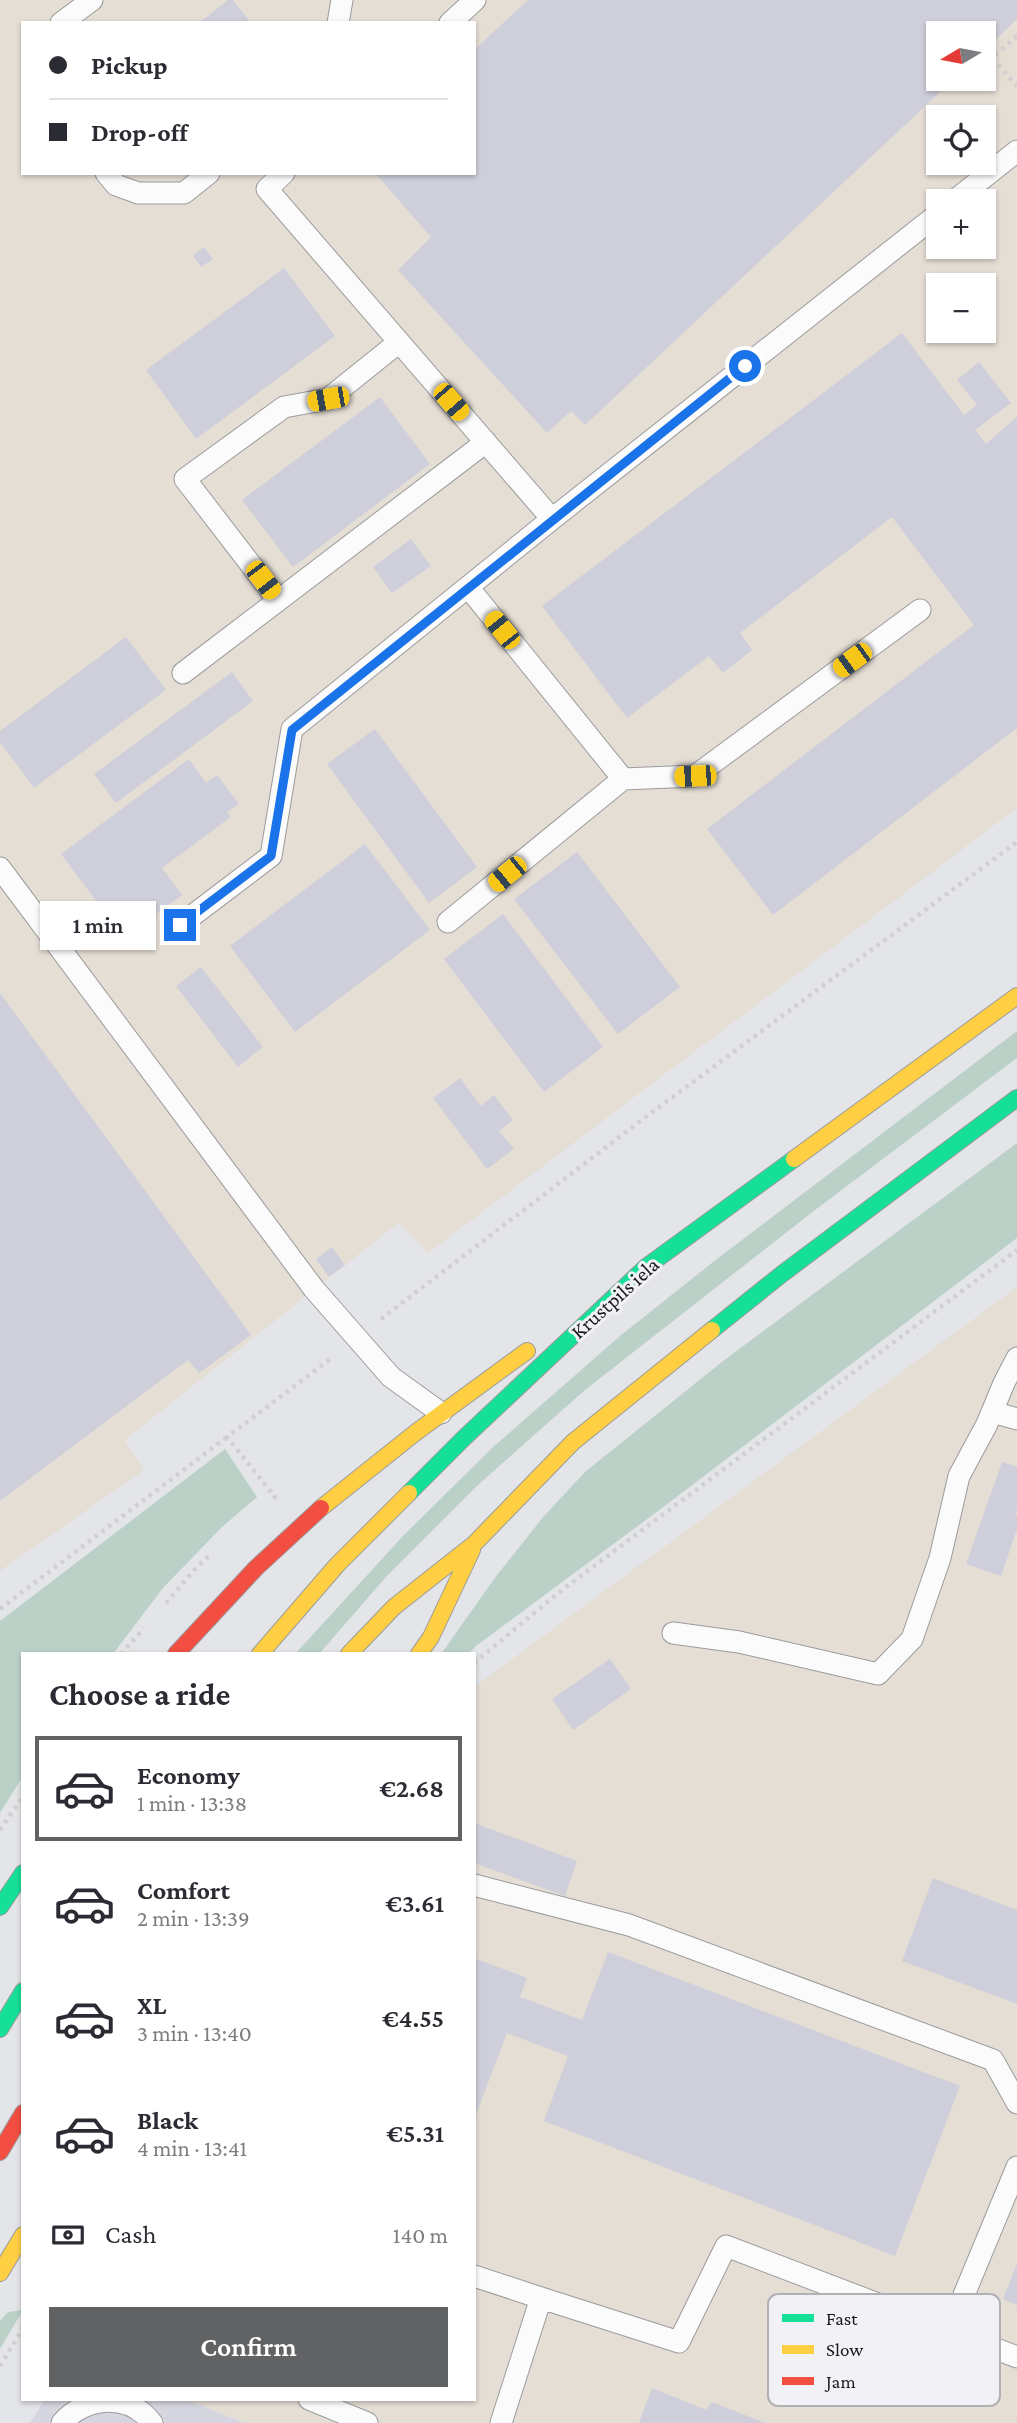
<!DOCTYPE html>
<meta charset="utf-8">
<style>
:root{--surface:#fff;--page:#f7f7f7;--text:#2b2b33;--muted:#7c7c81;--line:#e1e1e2;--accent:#616264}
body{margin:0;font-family:"Crimson Pro",serif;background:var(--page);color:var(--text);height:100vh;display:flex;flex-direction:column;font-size:26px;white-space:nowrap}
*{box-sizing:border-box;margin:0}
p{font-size:23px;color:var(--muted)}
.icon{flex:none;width:38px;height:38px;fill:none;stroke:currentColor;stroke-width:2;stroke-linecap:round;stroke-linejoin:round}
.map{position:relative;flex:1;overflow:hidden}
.details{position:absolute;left:21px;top:1652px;width:455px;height:749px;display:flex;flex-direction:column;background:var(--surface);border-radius:0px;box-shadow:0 2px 5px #0004}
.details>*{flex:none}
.hud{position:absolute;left:21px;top:21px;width:455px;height:154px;border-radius:0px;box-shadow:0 2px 5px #0004;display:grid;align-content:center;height:154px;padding:0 28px;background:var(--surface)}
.needle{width:46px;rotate:260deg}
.tools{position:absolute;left:926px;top:21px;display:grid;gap:14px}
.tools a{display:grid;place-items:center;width:70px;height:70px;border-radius:0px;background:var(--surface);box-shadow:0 2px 5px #0004;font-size:35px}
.end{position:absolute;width:32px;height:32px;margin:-16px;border:9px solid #1a73e8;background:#fff;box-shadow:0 0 0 4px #fff}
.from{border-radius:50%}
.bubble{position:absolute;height:49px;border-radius:0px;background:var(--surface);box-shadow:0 2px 5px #0004;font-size:23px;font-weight:600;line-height:49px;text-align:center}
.car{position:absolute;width:21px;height:42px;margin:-21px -10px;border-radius:9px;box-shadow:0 0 5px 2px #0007;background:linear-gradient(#f5c518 24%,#345 0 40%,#f5c518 0 76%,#345 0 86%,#f5c518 0)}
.hud b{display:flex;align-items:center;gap:24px;height:66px;font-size:26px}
.hud b+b{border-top:2px solid var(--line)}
.hud i{width:18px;height:18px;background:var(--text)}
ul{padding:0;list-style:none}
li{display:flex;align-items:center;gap:21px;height:105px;margin:0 14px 10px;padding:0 14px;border:4px solid transparent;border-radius:0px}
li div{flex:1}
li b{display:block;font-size:26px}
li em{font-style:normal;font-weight:600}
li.active{border-color:var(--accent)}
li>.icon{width:63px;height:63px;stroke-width:1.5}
h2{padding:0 28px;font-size:32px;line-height:84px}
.pay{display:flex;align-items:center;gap:18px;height:77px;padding:0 28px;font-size:26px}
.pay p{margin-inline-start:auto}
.cta{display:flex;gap:14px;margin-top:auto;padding:14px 28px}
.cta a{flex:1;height:80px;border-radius:0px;background:var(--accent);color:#fff;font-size:28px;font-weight:600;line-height:80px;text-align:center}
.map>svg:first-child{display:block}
.built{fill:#d5d6df}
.industrial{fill:#e5ded5;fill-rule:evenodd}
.green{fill:#bbd1c7}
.building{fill:#cecfda}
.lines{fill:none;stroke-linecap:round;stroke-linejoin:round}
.lane-casing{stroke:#9b9b9d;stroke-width:23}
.fast-casing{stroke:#9b9b9d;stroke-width:18}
.slow-casing{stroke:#9b9b9d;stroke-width:18}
.jam-casing{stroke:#9b9b9d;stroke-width:18}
.path{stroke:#d0d0d0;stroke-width:4.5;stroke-dasharray:3.5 5;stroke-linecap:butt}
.lane{stroke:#fbfbfc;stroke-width:21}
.fast{stroke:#16e098;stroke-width:16}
.slow{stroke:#ffcf43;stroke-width:16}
.jam{stroke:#f24e42;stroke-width:16}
.route{stroke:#1a73e8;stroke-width:9}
.labels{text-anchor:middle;stroke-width:6;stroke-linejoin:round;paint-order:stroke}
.street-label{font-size:21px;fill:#1b1b1d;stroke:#f1f1f6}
.key{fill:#f1f1f6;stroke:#b1b1b5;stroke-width:2}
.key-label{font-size:19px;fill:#1b1b1d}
</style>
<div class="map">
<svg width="1017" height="2423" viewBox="0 0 1017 2423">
<rect width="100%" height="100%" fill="#e4e5e8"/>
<!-- built -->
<path class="built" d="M45,2399H185L245,2423H30Z"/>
<!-- industrial -->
<path class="industrial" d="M0,0H1017V808L428,1253L398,1223L125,1440L144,1470L0,1571ZM23,23H474V173H23ZM938,33H984V79H938ZM938,117H984V163H938ZM938,201H984V247H938ZM938,285H984V331H938Z
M1017,1287V2423H245L185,2399H474V1687Z"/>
<!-- green -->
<path class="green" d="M1017,1031V1058L815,1210L585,1390L478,1485L386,1577L319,1654H295L402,1537L492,1448L620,1336L713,1262Z
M1017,1143V1238L662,1508L476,1646L468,1654H441L497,1575L544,1516L585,1472L723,1361Z
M225,1449L257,1497L222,1527L163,1588L113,1654H23V1776L0,1813V1621Z
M23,2310L0,2349V2321L8,2312Z"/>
<!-- building -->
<path class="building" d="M228,0H233L251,23H199Z
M528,0H1017V19L984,51V33H938V79H954L585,425L571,411L547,433L398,270L431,237L375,173H474V50Z
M204,247L213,259L201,267L193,255Z
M284,268L335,336L196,439L146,370Z
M902,333L964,415L977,405L957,380L979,362L1011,403L975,430L986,444L1017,417V728L773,915L707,829L974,625L892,517L740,633L752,650L723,673L709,656L627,718L542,606Z
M380,397L430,464L293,567L242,500Z
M411,539L431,566L392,593L373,567Z
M126,637L166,690L34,788L0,742V731Z
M232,672L253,701L116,803L94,774Z
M375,729L477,867L429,903L327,764Z
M189,759L206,783L217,775L239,804L227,812L231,817L162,868L182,895L124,938L61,854Z
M365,844L430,930L295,1032L230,946Z
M577,852L680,987L618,1034L514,899Z
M503,914L603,1047L544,1092L444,959Z
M201,967L263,1047L238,1067L176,986Z
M0,993L251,1335L199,1373L188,1360L0,1501Z
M460,1078L481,1106L494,1095L513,1120L499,1131L514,1149L487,1169L433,1098Z
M332,1247L345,1265L329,1277L316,1259Z
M1002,1462L1017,1467V1510L1015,1515L1017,1516V1529L1001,1576L966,1564Z
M610,1659L631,1689L573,1730L552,1699Z
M474,1823L577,1861L565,1896L474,1863Z
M933,1878L1017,1910V2004L902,1961Z
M608,1952L960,2086L895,2256L544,2121L568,2056L507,2033L474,2120V1958L527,1978L520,1997L582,2020Z
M1017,2264V2305L1003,2299Z
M652,2388L706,2410L712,2402L765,2423H639Z"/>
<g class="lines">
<!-- lane casing -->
<g class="lane-casing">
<path id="lane" d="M61,23L92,0
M338,23L342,0
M450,23L475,0
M106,173L116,185L138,193H184L209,173
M284,173L267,189L552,519
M954,201L1017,151
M278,600L185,479L284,407L328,399L399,342
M183,673L486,442
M623,779L695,776L920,610
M0,868L314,1289L391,1377L441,1413
M448,922L623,779L468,587
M180,925L271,856L292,729L552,519L938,214
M992,1412L1017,1419
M673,1633L739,1642L878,1674L912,1639L940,1558L959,1476L987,1424L1004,1383L1017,1358
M474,1885L629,1925L993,2060L1017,2103
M474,2276L541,2298
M949,2331L1017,2167
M309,2399L367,2423
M62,2423C85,2396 129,2392 152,2423
M501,2423L541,2298L679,2342L726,2246L1017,2357"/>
</g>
<!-- fast casing -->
<g class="fast-casing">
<path id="fast" d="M712,1330L782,1274L1017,1098
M409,1493L465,1437L646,1267L794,1159
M0,1907L23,1873
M0,2029L23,1991"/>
</g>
<!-- slow casing -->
<g class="slow-casing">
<path id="slow" d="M794,1159L1017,996
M321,1508L415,1433L527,1351
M260,1654L337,1565L409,1493
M349,1654L394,1607L474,1544L573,1442L712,1330
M419,1654L431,1637L472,1550
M0,2273L23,2235"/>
</g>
<!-- jam casing -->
<g class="jam-casing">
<path id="jam" d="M176,1654L256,1568L321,1508
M0,2152L23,2113"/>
</g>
<!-- path -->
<path class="path" d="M1017,36L992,58L1017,86
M381,1319L639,1122L1017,842
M273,1498L275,1497L227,1437L333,1357
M166,1603L197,1567L212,1553
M0,1609L227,1437
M121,1654L144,1628
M474,1663L562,1590L1017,1250
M0,1830L23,1796
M0,2366L23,2328"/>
<!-- lane -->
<use href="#lane" class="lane"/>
<!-- fast -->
<use href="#fast" class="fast"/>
<!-- slow -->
<use href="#slow" class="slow"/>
<!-- jam -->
<use href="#jam" class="jam"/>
</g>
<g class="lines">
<!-- route -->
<path class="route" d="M180,925L271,856L292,730L745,366"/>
</g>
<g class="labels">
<!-- street labels -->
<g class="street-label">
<text transform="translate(615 1298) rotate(-42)" y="7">Krustpils iela</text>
</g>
</g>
<!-- legend -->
<rect x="768" y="2294" width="232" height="112" rx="10" class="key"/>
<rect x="782" y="2314" width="32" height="8" fill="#16e098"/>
<rect x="782" y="2345" width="32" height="9" fill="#ffcf43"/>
<rect x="782" y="2377" width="32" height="8" fill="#f24e42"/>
<g class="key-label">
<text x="826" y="2325">Fast</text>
<text x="826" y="2356">Slow</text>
<text x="826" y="2388">Jam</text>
</g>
</svg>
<div class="tools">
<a><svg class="needle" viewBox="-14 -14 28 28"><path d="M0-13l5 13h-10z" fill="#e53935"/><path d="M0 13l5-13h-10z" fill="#7c7c81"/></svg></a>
<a><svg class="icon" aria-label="locate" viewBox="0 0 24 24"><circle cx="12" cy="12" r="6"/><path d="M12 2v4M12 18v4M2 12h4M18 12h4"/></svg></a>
<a>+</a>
<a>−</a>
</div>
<i class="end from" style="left:745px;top:366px"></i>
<i class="end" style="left:180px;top:925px"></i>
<div class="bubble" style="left:40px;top:901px;width:116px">1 min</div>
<i class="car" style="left:328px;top:399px;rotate:260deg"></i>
<i class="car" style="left:451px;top:402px;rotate:139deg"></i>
<i class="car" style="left:263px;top:580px;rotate:143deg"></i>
<i class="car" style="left:502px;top:630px;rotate:321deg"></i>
<i class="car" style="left:852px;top:660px;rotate:234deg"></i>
<i class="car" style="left:695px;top:776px;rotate:268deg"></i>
<i class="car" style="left:507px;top:874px;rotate:231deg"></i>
<div class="hud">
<b><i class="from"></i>Pickup</b>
<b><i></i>Drop-off</b>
</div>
<section class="details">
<h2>Choose a ride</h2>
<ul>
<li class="active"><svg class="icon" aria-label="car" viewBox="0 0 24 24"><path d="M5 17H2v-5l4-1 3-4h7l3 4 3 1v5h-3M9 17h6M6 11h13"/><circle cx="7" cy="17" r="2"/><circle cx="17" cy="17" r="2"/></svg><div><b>Economy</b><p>1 min · 13:38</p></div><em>€2.68</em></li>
<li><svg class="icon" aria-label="car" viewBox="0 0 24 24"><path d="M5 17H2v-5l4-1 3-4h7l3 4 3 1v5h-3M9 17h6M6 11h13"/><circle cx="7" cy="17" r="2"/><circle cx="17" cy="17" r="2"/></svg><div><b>Comfort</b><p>2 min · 13:39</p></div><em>€3.61</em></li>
<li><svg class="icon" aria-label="car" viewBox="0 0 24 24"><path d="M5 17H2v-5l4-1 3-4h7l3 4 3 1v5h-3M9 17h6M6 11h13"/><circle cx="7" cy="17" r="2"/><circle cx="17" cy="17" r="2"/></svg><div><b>XL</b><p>3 min · 13:40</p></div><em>€4.55</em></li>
<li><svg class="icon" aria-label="car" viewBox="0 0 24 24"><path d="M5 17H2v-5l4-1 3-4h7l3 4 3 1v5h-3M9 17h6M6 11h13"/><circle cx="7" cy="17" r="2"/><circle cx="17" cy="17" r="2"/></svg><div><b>Black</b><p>4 min · 13:41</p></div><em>€5.31</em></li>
</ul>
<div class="pay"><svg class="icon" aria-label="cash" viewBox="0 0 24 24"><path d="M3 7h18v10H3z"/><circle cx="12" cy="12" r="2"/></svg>Cash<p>140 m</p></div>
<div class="cta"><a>Confirm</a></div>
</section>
</div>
